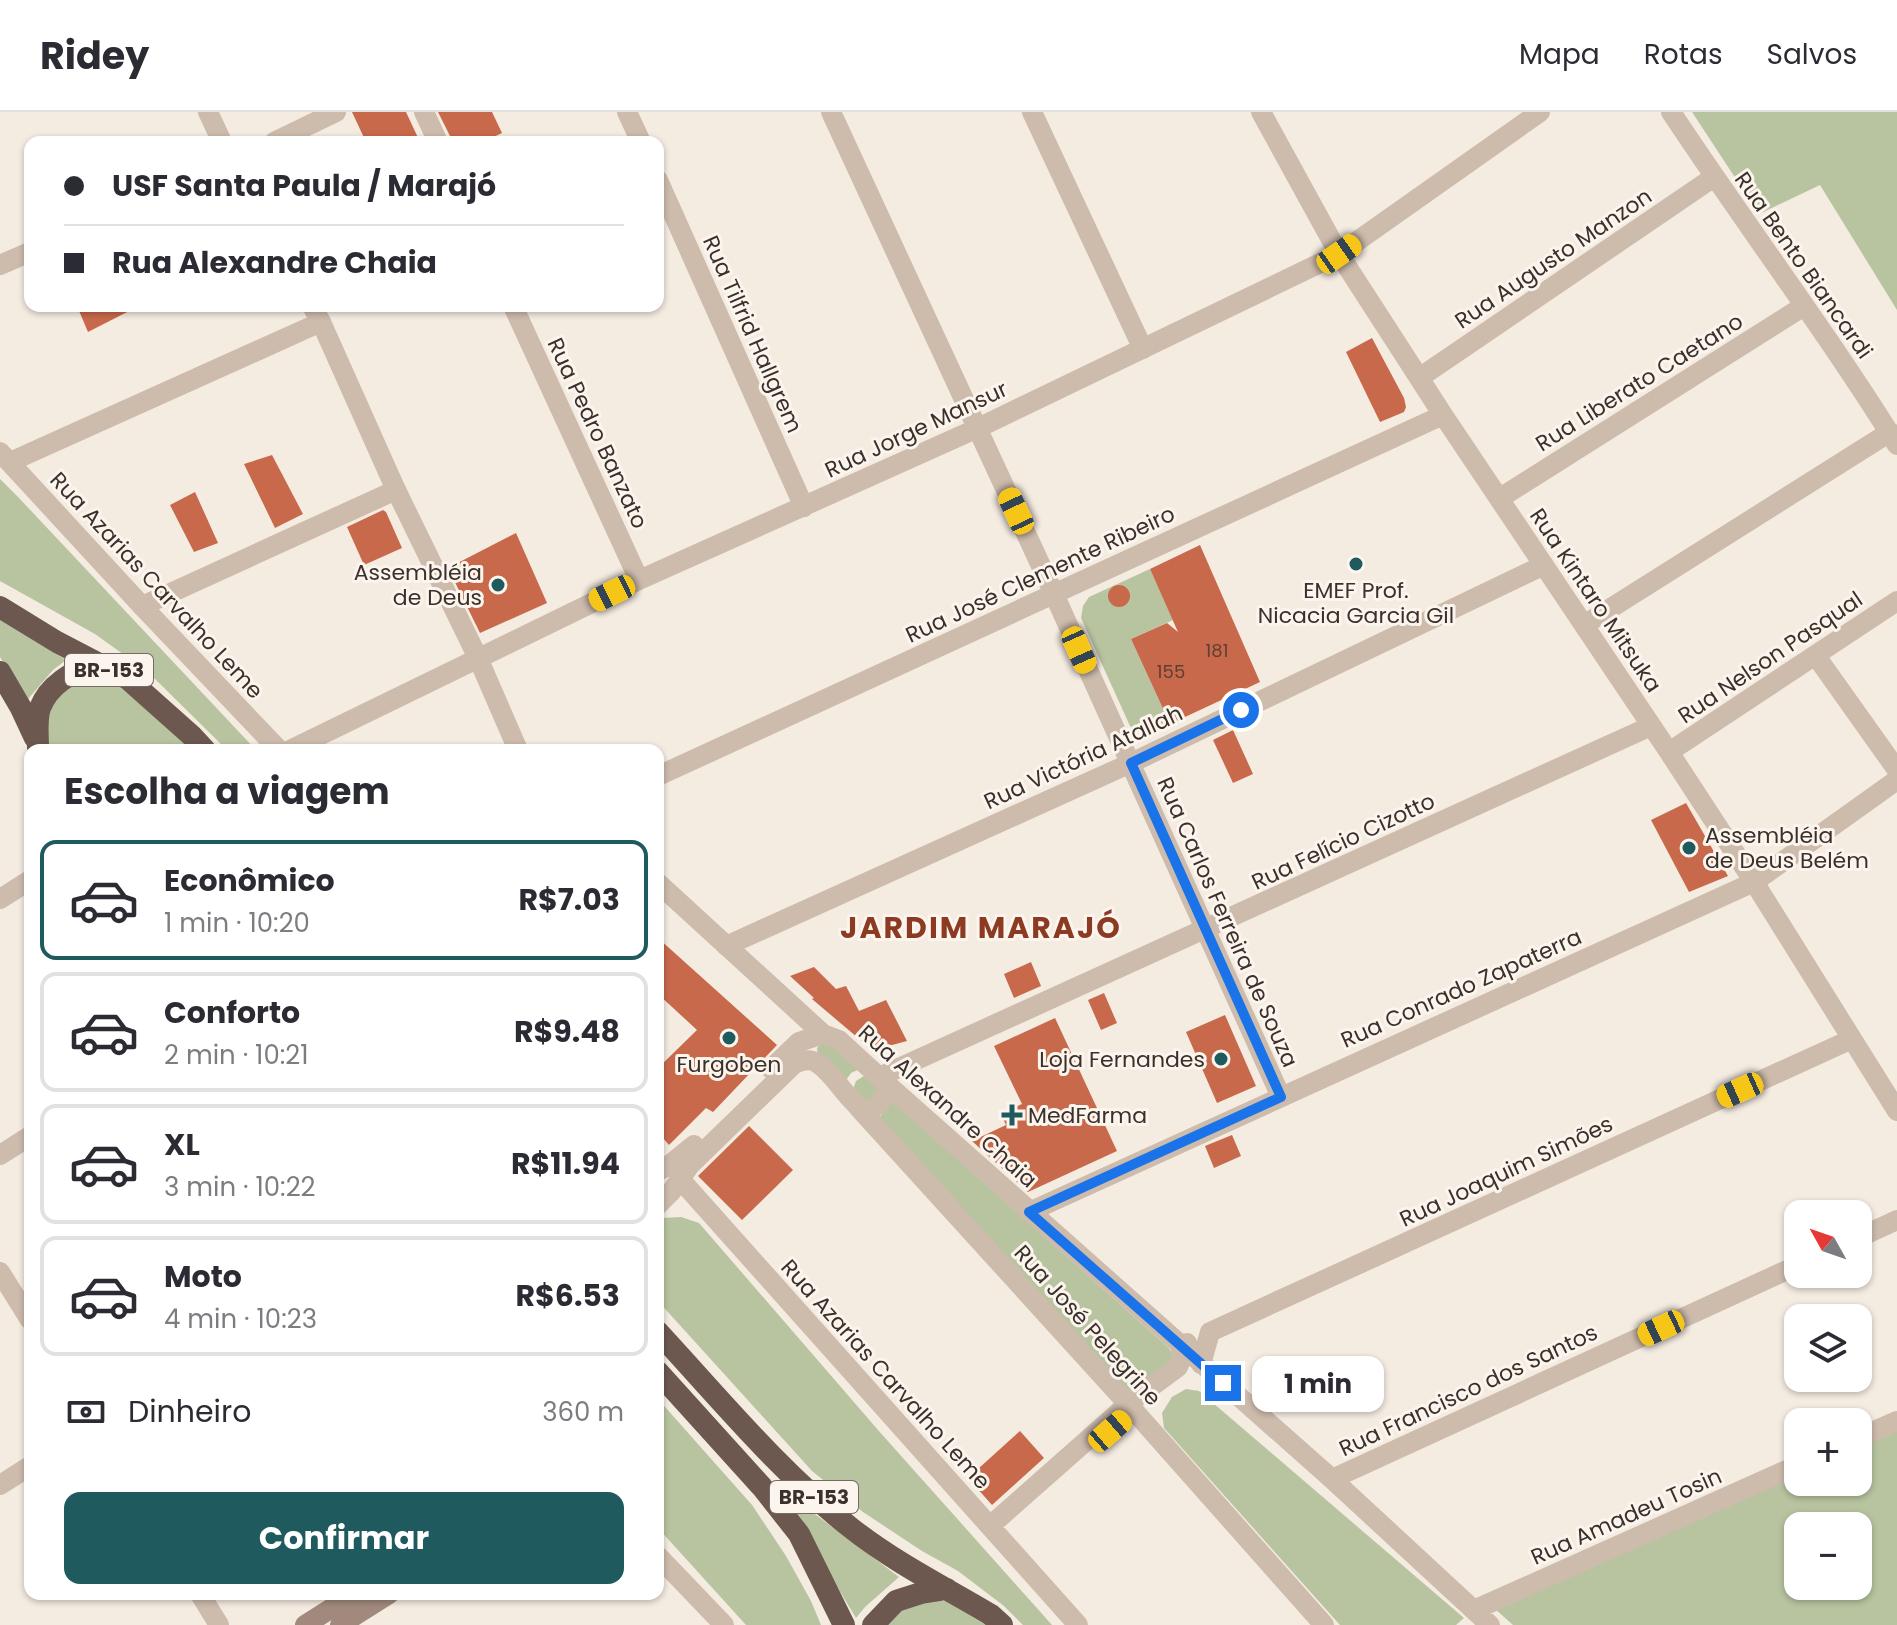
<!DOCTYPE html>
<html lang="pt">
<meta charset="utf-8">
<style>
:root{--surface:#fff;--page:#f7f7f7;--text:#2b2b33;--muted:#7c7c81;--line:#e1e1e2;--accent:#1f5a5e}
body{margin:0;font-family:Poppins,sans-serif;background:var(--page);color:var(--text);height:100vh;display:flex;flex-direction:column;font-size:30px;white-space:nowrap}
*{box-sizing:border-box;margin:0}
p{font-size:26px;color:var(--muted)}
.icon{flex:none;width:44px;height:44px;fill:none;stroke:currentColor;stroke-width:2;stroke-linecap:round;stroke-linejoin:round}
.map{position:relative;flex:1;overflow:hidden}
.drawer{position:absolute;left:24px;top:632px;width:640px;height:856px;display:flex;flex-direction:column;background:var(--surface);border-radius:16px;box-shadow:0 2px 6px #0004}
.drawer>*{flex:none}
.top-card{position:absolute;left:24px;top:24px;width:640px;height:176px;border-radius:16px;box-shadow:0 2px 6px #0004;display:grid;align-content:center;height:176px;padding:0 40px;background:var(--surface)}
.needle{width:52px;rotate:310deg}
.controls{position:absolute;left:1784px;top:1088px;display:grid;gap:16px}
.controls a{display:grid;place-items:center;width:88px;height:88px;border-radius:16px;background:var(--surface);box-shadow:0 2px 6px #0004;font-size:40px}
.end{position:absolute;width:36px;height:36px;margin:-18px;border:10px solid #1a73e8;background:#fff;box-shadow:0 0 0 4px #fff}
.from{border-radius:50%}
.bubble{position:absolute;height:56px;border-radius:16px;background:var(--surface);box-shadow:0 2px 6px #0004;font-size:26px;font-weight:700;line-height:56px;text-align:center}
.car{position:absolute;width:24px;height:48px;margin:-24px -12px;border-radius:10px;box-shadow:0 0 6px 2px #0007;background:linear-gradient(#f5c518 24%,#345 0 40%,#f5c518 0 76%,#345 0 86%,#f5c518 0)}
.top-card b{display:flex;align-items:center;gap:28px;height:76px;font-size:30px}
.top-card b+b{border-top:2px solid var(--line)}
.top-card i{width:20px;height:20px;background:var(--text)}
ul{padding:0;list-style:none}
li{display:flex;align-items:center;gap:24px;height:120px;margin:0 16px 12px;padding:0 24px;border:4px solid var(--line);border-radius:16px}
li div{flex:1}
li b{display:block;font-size:30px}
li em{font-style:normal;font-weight:700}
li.current{border-color:var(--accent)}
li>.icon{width:72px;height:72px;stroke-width:1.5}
h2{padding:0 40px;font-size:36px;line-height:96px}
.pay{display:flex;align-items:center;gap:20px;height:88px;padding:0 40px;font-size:30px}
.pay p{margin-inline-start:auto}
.cta{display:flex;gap:16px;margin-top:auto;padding:16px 40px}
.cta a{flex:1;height:92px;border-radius:16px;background:var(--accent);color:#fff;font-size:32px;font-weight:700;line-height:92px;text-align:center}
header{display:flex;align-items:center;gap:48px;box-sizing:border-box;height:112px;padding:0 40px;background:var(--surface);border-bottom:2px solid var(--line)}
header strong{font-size:38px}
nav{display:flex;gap:44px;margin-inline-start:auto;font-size:28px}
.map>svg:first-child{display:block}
.green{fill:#b8c4a0;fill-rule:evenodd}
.building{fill:#c8694b}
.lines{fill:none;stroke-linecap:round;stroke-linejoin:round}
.minor{stroke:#cdbbac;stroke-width:20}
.tertiary{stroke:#cdbbac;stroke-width:20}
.secondary{stroke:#a18a7d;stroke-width:20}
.trunk{stroke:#6c584f;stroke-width:22}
.route{stroke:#1a73e8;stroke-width:10}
.poi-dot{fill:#1f5a5e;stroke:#fbf5ee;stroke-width:3}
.labels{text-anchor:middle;stroke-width:6;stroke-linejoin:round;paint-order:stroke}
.number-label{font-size:18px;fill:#5e3e33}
.shield{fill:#fbf5ee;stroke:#756b66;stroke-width:2}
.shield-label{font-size:20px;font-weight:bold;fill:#3b302b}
.street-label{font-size:22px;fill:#3b302b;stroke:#fbf5ee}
.poi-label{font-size:22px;fill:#3b302b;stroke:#fbf5ee;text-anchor:end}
.district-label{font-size:30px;font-weight:bold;letter-spacing:2px;fill:#8c3b22;stroke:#fbf5ee}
</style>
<header>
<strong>Ridey</strong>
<nav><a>Mapa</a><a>Rotas</a><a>Salvos</a></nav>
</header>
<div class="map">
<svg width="1897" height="1513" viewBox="0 0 1897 1513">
<rect width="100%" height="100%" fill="#f4ebe1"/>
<!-- green -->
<path class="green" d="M1692,0H1897V198L1820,73L1759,102Z
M0,367L19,386L256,638H227L148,560L95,522L0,469Z
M1150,457L1173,508L1131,527L1170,612C1155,618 1144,625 1130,614L1081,506L1083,494L1089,485Z
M0,507L66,548L53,558L28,587L0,545Z
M94,562L112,569L141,591L192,638H50C42,623 43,597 54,583C60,576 84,567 94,562Z
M824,928L862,956L851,961L844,971L818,946L817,936Z
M864,964L882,976L867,993L853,977L856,969Z
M892,989L1169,1236L1173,1243L1170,1251L1133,1280L1127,1277L879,1006Z
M681,1105L699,1111L878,1318L1052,1513H1023L1004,1494L958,1459L922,1439L863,1400L812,1359L658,1189V1110L662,1106Z
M1186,1277L1199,1279L1464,1506L1456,1513H1340L1164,1316L1162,1301L1172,1285Z
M658,1287L752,1393L786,1444L811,1489L821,1513H746L658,1416Z
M1897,1317V1513H1513L1494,1496L1798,1361V1370H1858V1334ZM1798,1414H1858V1474H1798Z
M776,1373L899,1465L865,1495L856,1506Z
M916,1489H946L986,1513H887L895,1502Z"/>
<!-- building -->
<path class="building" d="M352,0H406L420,30H366Z
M438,0H492L502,21L483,30H453Z
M77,194H139L88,220Z
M1372,226L1404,286L1406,295L1404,300L1380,310L1346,240Z
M272,343L303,402L275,416L244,352Z
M195,380L218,431L194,440L170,393Z
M383,398L386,400L402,436L364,453L347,415Z
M516,421L547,491L480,521L448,456Z
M1200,433L1260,570L1170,612L1131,527L1167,511L1178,520L1150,457Z
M1108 484a11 11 0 1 1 22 0a11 11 0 1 1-22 0Z
M1233,618L1253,662L1233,671L1213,628Z
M1686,691L1728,764L1689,780L1651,708Z
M658,826L777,933L713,1000L706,996L669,1033L658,1020V956L697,918L658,882Z
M1031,850L1041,874L1014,886L1004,862Z
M814,855L836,877L846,874L859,899L886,888L907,929L877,937L864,931L812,887L814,886L790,864Z
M1104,881L1117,911L1101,918L1088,888Z
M1225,903L1256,974L1217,991L1186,920Z
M1055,906L1117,1039L1028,1080L972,1029L1006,1013L1001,1002L1022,992L994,934Z
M749,1014L793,1058L742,1108L698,1064Z
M1232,1023L1241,1044L1214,1056L1205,1034Z
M1020,1319L1044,1346L992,1393L968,1366Z"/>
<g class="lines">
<!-- minor -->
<path class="minor" d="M424,0L438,30
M627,0L641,30
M831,0L1054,482L1281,985
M1032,0L1143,237
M1261,0L1339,142L1443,303L1669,640L1754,770L1897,999
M1671,0C1745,112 1826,219 1897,333
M274,30L336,0
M658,68L804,395
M0,153L30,140
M513,194L639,468
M1419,266L1714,65
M10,350L321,210
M1500,386L1804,194
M142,494L396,378
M1584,513L1890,320
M1816,544L1897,658
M290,638L639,468L978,316L1339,142L1540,0
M1669,640L1897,489
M658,664L1443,303
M0,787L30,768
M726,834L1131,651L1544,453
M879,965L1651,614
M889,974L1332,1367L1490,1513
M858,995L1128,1292L1324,1513
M0,1043L30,1024
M679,1066L1078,1513
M1029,1100L1754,770L1897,668
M1858,1126L1897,1108
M0,1160L30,1208
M1201,1252L1210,1220L1852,927
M1858,1326L1897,1309
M1332,1367L1798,1153
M0,1373L30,1354
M990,1414L1128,1292L1178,1255L1182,1245L1180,1233L1187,1231
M658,1444L724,1513
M200,1482L219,1513
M1474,1498L1798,1353"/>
<!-- tertiary -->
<path class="tertiary" d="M208,0L222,30
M312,194L321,210L396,378L478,546L518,638
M0,340L142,494L279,638
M658,771L823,922L839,928L889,974C885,986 873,1006 858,994C844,983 829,955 813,949C806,947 800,949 794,952L690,1053L671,1080L658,1093
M771,957L799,930L823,922
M658,1059L668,1054L694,1033"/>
<!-- secondary -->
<path class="secondary" d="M305,1513L354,1482
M340,1513L389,1482"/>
<!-- trunk -->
<path class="trunk" d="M0,495L57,530L128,567L192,624L205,638
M0,560L21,596L35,626
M38,635C38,623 36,607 40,596C49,572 72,561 93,551
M658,1220C720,1287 779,1359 851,1416C894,1450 944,1475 991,1503L1002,1513
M658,1260L762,1375L799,1422L844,1513
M873,1513L896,1489L921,1481L947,1477"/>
</g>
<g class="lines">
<!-- route -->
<path class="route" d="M1223,1271L1029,1100L1281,985L1131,651L1241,598"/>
</g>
<!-- markers -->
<g class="poi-dot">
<circle cx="1356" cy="452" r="8"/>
<circle cx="498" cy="473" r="8"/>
<circle cx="1689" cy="736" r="8"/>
<circle cx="729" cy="926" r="8"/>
<circle cx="1221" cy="947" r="8"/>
<path d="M1008 991h8v8h8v8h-8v8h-8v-8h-8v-8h8z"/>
</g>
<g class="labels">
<!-- number labels -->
<g class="number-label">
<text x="1217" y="545">181</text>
<text x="1171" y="566">155</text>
</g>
<!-- shield labels -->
<g class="shield">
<rect x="65" y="542" width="88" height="32" rx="6"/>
<rect x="770" y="1369" width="88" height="32" rx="6"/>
</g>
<g class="shield-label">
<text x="109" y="565">BR-153</text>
<text x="814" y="1392">BR-153</text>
</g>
<!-- street labels -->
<g class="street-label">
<text transform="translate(1553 146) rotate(-34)" y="8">Rua Augusto Manzon</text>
<text transform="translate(1804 153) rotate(55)" y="8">Rua Bento Biancardi</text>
<text transform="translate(753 222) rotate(66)" y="8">Rua Tilfrid Hallgrem</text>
<text transform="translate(1639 270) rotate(-32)" y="8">Rua Liberato Caetano</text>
<text transform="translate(916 317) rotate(-25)" y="8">Rua Jorge Mansur</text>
<text transform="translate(598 321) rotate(65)" y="8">Rua Pedro Banzato</text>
<text transform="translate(1040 462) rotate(-25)" y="8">Rua José Clemente Ribeiro</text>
<text transform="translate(157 473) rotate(47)" y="8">Rua Azarias Carvalho Leme</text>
<text transform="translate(1596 488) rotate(56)" y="8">Rua Kintaro Mitsuka</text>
<text transform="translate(1770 545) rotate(-34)" y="8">Rua Nelson Pasqual</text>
<text transform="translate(1083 645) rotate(-25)" y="8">Rua Victória Atallah</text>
<text transform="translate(1343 729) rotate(-25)" y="8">Rua Felício Cizotto</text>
<text transform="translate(1228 810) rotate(66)" y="8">Rua Carlos Ferreira de Souza</text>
<text transform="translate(1461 876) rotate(-24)" y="8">Rua Conrado Zapaterra</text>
<text transform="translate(948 994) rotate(42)" y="8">Rua Alexandre Chaia</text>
<text transform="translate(1506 1059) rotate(-25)" y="8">Rua Joaquim Simões</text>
<text transform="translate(1088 1213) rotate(48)" y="8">Rua José Pelegrine</text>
<text transform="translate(886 1262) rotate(48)" y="8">Rua Azarias Carvalho Leme</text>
<text transform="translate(1468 1278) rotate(-25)" y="8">Rua Francisco dos Santos</text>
<text transform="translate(1626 1404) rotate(-24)" y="8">Rua Amadeu Tosin</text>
</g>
<!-- poi labels -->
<g class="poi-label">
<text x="482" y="468">Assembléia<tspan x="482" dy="25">de Deus</tspan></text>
<text x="1356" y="486" text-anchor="middle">EMEF Prof.<tspan x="1356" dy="25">Nicacia Garcia Gil</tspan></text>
<text x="1705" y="731" text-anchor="start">Assembléia<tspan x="1705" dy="25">de Deus Belém</tspan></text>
<text x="1205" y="955">Loja Fernandes</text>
<text x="729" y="960" text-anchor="middle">Furgoben</text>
<text x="1028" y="1011" text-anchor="start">MedFarma</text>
</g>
<!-- district labels -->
<g class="district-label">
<text x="981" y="826">JARDIM MARAJÓ</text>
</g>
</g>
</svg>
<div class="controls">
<a><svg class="needle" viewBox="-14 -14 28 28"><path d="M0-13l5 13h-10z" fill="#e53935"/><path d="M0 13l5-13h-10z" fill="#7c7c81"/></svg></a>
<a><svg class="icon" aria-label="layers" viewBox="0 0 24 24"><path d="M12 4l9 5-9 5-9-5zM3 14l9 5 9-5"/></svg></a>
<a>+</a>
<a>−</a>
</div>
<i class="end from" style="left:1241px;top:598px"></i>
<i class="end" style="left:1223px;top:1271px"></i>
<div class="bubble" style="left:1252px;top:1244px;width:132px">1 min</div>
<i class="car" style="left:1339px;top:142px;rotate:55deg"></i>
<i class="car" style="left:1016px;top:399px;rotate:335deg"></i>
<i class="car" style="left:612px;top:481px;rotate:244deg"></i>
<i class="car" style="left:1079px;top:538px;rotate:156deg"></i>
<i class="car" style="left:1740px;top:978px;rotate:246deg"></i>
<i class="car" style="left:1661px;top:1216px;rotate:245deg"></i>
<i class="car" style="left:1110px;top:1319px;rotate:49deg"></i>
<div class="top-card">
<b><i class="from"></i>USF Santa Paula / Marajó</b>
<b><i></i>Rua Alexandre Chaia</b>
</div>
<section class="drawer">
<h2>Escolha a viagem</h2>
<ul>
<li class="current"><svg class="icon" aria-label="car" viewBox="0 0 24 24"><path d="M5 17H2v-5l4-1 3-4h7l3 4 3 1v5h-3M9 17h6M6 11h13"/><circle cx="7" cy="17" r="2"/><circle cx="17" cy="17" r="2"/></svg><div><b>Econômico</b><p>1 min · 10:20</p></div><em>R$7.03</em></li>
<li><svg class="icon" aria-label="car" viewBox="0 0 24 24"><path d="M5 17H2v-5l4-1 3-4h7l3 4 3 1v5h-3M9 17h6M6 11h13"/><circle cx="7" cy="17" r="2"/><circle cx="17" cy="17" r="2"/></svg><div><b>Conforto</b><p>2 min · 10:21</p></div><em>R$9.48</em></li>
<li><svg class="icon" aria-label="car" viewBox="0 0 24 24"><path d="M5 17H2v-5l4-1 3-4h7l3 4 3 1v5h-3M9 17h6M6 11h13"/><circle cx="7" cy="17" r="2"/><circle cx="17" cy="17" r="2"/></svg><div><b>XL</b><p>3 min · 10:22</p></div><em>R$11.94</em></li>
<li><svg class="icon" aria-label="car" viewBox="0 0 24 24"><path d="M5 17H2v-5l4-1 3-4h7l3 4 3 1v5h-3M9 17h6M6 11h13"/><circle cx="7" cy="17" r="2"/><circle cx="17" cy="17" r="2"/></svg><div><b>Moto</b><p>4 min · 10:23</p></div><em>R$6.53</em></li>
</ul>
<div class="pay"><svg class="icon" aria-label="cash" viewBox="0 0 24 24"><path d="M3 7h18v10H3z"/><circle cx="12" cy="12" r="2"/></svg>Dinheiro<p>360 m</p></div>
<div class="cta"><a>Confirmar</a></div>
</section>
</div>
